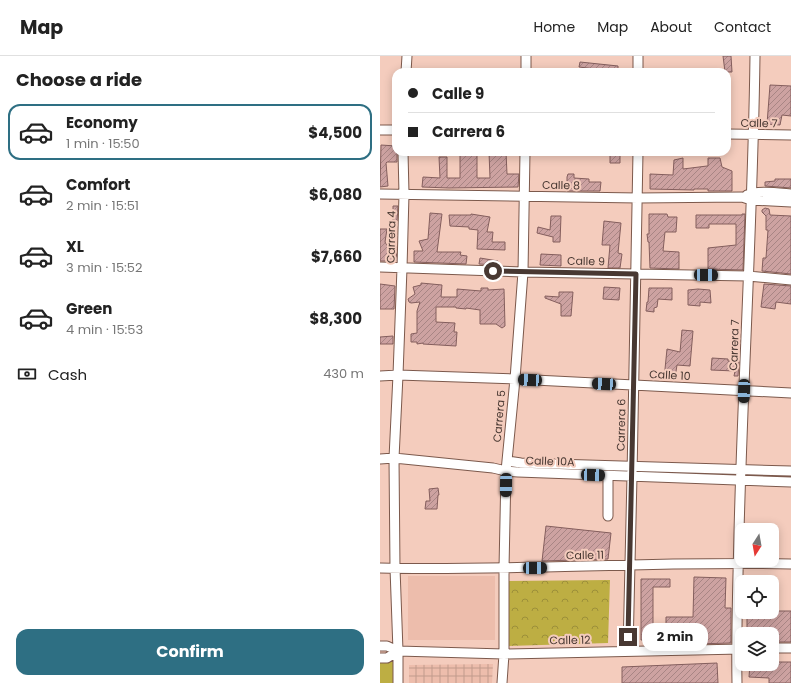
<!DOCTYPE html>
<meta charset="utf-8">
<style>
:root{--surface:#fff;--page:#f2f2f2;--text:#222;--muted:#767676;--line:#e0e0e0;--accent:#2e6f83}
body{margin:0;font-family:Poppins,sans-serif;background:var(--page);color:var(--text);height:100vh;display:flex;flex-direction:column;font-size:15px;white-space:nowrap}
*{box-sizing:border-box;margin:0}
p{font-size:13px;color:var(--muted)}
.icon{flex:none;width:22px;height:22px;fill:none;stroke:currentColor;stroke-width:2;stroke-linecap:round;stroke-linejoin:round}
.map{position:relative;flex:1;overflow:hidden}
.details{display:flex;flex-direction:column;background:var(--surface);width:380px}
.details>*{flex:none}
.top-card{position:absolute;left:12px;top:12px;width:339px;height:88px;border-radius:12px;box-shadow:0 2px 10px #0003;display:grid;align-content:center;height:88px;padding:0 16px;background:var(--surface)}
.needle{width:26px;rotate:191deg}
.fabs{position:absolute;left:355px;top:467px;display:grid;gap:8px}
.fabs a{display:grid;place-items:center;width:44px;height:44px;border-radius:8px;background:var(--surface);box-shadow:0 2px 10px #0003;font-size:20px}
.end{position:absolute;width:18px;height:18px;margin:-9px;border:5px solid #483832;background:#fff;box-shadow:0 0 0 2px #fff}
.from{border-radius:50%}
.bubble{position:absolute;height:28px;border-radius:12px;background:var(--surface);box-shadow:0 2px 10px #0003;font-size:13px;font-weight:700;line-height:28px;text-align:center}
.car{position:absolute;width:12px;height:24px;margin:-12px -6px;border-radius:5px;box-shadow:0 0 3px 1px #0007;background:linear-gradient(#222 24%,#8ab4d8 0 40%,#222 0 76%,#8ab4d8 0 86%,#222 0)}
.top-card b{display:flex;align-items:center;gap:14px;height:38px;font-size:15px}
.top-card b+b{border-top:1px solid var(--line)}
.top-card i{width:10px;height:10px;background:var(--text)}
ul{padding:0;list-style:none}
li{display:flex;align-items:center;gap:12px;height:56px;margin:0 8px 6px;padding:0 8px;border:2px solid transparent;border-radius:12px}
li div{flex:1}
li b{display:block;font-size:15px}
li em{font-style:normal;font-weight:700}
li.selected{border-color:var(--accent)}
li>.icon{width:36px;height:36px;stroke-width:1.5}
h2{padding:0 16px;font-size:18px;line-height:48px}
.pay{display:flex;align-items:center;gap:10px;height:44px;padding:0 16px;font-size:15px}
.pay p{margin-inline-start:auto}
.button{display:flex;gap:8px;margin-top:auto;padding:8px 16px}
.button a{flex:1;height:46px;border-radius:12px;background:var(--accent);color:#fff;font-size:16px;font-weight:700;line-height:46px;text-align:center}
header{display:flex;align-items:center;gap:24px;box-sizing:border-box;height:56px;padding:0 20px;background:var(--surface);border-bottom:1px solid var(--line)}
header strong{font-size:19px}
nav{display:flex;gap:22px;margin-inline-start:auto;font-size:14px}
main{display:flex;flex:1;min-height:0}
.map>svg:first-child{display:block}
.built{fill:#edbdac}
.industrial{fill:url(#industrial-grid)}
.grass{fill:#bdae43}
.park{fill:url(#park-crowns)}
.building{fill:url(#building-hatch);stroke:#845e5d}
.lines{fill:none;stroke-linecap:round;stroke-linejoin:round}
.street-casing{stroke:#7c594c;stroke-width:11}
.street{stroke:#fff;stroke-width:9}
.route{stroke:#483832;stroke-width:5}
.labels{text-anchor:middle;stroke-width:4;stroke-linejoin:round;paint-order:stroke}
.street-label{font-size:11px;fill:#483832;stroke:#f4ccbd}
</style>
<header>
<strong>Map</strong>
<nav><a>Home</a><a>Map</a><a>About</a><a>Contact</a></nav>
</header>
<main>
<section class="details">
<h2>Choose a ride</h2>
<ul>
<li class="selected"><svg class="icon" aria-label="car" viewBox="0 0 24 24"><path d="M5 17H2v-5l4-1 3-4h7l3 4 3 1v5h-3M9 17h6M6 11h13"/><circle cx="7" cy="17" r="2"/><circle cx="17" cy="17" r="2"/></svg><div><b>Economy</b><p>1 min · 15:50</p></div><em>$4,500</em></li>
<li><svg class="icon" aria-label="car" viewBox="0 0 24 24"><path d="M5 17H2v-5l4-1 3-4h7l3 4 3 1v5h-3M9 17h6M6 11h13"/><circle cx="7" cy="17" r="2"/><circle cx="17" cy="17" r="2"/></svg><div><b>Comfort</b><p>2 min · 15:51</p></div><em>$6,080</em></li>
<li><svg class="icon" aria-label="car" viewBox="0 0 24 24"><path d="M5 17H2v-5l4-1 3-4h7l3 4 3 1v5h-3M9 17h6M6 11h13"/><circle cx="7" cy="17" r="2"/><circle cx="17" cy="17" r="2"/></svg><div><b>XL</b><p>3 min · 15:52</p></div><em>$7,660</em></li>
<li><svg class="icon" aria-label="car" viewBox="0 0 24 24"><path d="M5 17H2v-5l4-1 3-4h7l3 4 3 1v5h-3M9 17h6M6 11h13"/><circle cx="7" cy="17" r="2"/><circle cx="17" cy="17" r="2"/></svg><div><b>Green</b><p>4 min · 15:53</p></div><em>$8,300</em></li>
</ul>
<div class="pay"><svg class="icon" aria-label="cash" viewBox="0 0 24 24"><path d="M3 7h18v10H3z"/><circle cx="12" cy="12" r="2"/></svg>Cash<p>430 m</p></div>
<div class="button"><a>Confirm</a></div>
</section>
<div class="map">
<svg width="411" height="627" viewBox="0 0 411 627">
<defs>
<pattern id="industrial-grid" width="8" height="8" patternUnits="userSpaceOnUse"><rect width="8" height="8" fill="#edbdac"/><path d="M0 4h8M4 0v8" fill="none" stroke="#c29b8d"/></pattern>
<pattern id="park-crowns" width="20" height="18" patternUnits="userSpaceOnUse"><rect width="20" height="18" fill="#bdae43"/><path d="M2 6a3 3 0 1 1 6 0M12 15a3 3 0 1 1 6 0" fill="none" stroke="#9c8f39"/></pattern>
<pattern id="building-hatch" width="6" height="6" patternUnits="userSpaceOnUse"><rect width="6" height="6" fill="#cda2a1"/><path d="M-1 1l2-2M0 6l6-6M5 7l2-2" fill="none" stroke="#a88584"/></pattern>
</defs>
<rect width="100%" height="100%" fill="#f4ccbd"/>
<!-- built -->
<path class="built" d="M28,520H115V584H28Z"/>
<!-- industrial -->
<path class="industrial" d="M113,608L112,627H29V609Z"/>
<!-- grass -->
<path class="grass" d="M0,606H14V627H0Z"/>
<!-- park -->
<path class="park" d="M230,524L228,587L125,590L124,525Z"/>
<!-- building -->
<path class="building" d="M343,0H351L352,16H345Z
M200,6L238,10V16H216L215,13L199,11Z
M390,29L411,30V60L402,59L400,69L387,68Z
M1,89L16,90V96H17V106H7L6,107L8,130L0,131Z
M80,96H97V122H110L109,96H126L127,118H139L138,131L69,132L42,131L43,121L60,122L59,101H67V122H80Z
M230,96H240V107H230Z
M303,102V113L327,110H328V102H340L342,111L352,115V135H328V133H314V134L270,133V118L293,119L294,104Z
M188,118H194V122L209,123V126H221L220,135H187V121Z
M395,123H411V132L385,130V126L395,125Z
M13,150H18L17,165H13Z
M385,152L389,153L390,159L411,160V218L382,215L383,202H386L388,174H386V160L382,156V154Z
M50,157L62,158L57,196H81L80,199L87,200L86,208L34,206V195H43L39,185L48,183Z
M91,158L110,161L107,176H113L112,186H125V194L97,193L98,174L89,173V171L70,170L69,159H91Z
M269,158H287L288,161H297L296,176H285L283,195L299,196V213L270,212L269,186H268L267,178H269Z
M362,158H365L363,214L328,213V192L356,189V168H329V172H316V159H362Z
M171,160H181L180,186H173V181L157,177L158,171L170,174Z
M224,165L241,167L238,197L242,198L240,212H228L230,189H222Z
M0,173H7L5,186L8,191H17L16,205L6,204V205H0Z
M161,198L181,199V210L160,209Z
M100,202L118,205L117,209L99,208Z
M41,227L62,229L61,241H77V233L101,235V232H108V234L124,233L125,270L122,272L116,268H100V254L86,252V253L76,252V251H56V266L75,267L74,276H77L76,290L43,288V287L37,288V286H31V278L37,277V255L40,246L31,247L29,246L28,243L35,238L33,231L41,229Z
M0,228L15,230L14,253H0Z
M384,228L411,230V248L396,246L395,253L381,251Z
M224,231L240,232L239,244L223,243Z
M269,232H292V244L278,243L277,251L274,252V256L266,255L267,246H268Z
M318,233L330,234L331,247L320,246V250L308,249V234Z
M179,236H193L191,260H181V248L165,242V240L179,241Z
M302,274L313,275L310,310L297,309L295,322L289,323H284L287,293L300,296Z
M13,280V288H0V281Z
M332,302L348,303V305L359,306L358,320H354L355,315L331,314Z
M58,432L59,439H58L57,453H45L46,445H50L49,433Z
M166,470L231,477L228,503L162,505Z
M314,521L346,522L345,552H351V587L315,588V584H261V523H290V531H273V574H286V561H313Z
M392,555H411V586H392V578H367V556H392Z
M392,606H411V627H389V622L369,621L370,608H392Z
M337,607L338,627H242V611Z"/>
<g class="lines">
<!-- street casing -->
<g class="street-casing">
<path id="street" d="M258,0V16
M26,16L27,0
M146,16V0
M0,74H16
M347,78L411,79
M0,138L258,142L362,141L371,144L411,146
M367,139C377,134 399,137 411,138
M0,211L143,216L368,220L411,224
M0,320L18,319L135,323L411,337
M0,403L14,402L113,412L126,415L138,416L411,426
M127,405L141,407L411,415
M228,460V420
M0,512C137,515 274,505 411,508
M0,590H7L18,595L124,598L361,593
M392,592H411
M248,595L252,420L258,96
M0,602H7L18,595
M18,627V595L15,512L14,402L18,319L22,212L24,138L23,96
M122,627L124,598V512L126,415L135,323L143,216L145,96
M357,627C356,577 358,526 359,476C363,317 373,159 375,0"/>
</g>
<!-- street -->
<use href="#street" class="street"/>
</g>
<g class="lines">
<!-- route -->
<path class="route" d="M113,215L256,218L248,581"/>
</g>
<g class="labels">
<!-- street labels -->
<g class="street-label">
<text transform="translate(379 67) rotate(1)" y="4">Calle 7</text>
<text transform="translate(181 129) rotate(1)" y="4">Calle 8</text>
<text transform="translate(11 181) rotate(-89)" y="4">Carrera 4</text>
<text transform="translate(206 205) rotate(1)" y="4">Calle 9</text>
<text transform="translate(354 289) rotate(-88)" y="4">Carrera 7</text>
<text transform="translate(290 319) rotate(3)" y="4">Calle 10</text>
<text transform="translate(119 360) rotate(-85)" y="4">Carrera 5</text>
<text transform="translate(241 369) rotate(-89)" y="4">Carrera 6</text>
<text transform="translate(170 405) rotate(2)" y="4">Calle 10A</text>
<text transform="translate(205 499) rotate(-1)" y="4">Calle 11</text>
<text transform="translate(190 584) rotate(-1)" y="4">Calle 12</text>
</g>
</g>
</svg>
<div class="fabs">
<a><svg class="needle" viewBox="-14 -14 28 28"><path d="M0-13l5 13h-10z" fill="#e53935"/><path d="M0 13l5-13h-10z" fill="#767676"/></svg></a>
<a><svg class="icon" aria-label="locate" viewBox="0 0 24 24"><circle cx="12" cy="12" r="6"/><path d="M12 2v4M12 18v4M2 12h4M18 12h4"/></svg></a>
<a><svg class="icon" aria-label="layers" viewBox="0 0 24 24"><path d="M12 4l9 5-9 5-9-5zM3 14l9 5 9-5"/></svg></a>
</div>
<i class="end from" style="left:113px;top:215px"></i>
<i class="end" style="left:248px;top:581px"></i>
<div class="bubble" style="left:262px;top:567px;width:66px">2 min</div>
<i class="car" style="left:326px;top:219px;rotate:91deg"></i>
<i class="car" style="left:150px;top:324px;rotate:273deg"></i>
<i class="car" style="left:224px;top:328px;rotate:273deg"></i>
<i class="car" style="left:364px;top:335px;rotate:182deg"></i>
<i class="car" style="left:213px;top:419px;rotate:92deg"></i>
<i class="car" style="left:126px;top:429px;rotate:181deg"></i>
<i class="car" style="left:155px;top:512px;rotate:89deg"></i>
<div class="top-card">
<b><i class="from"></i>Calle 9</b>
<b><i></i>Carrera 6</b>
</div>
</div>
</main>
